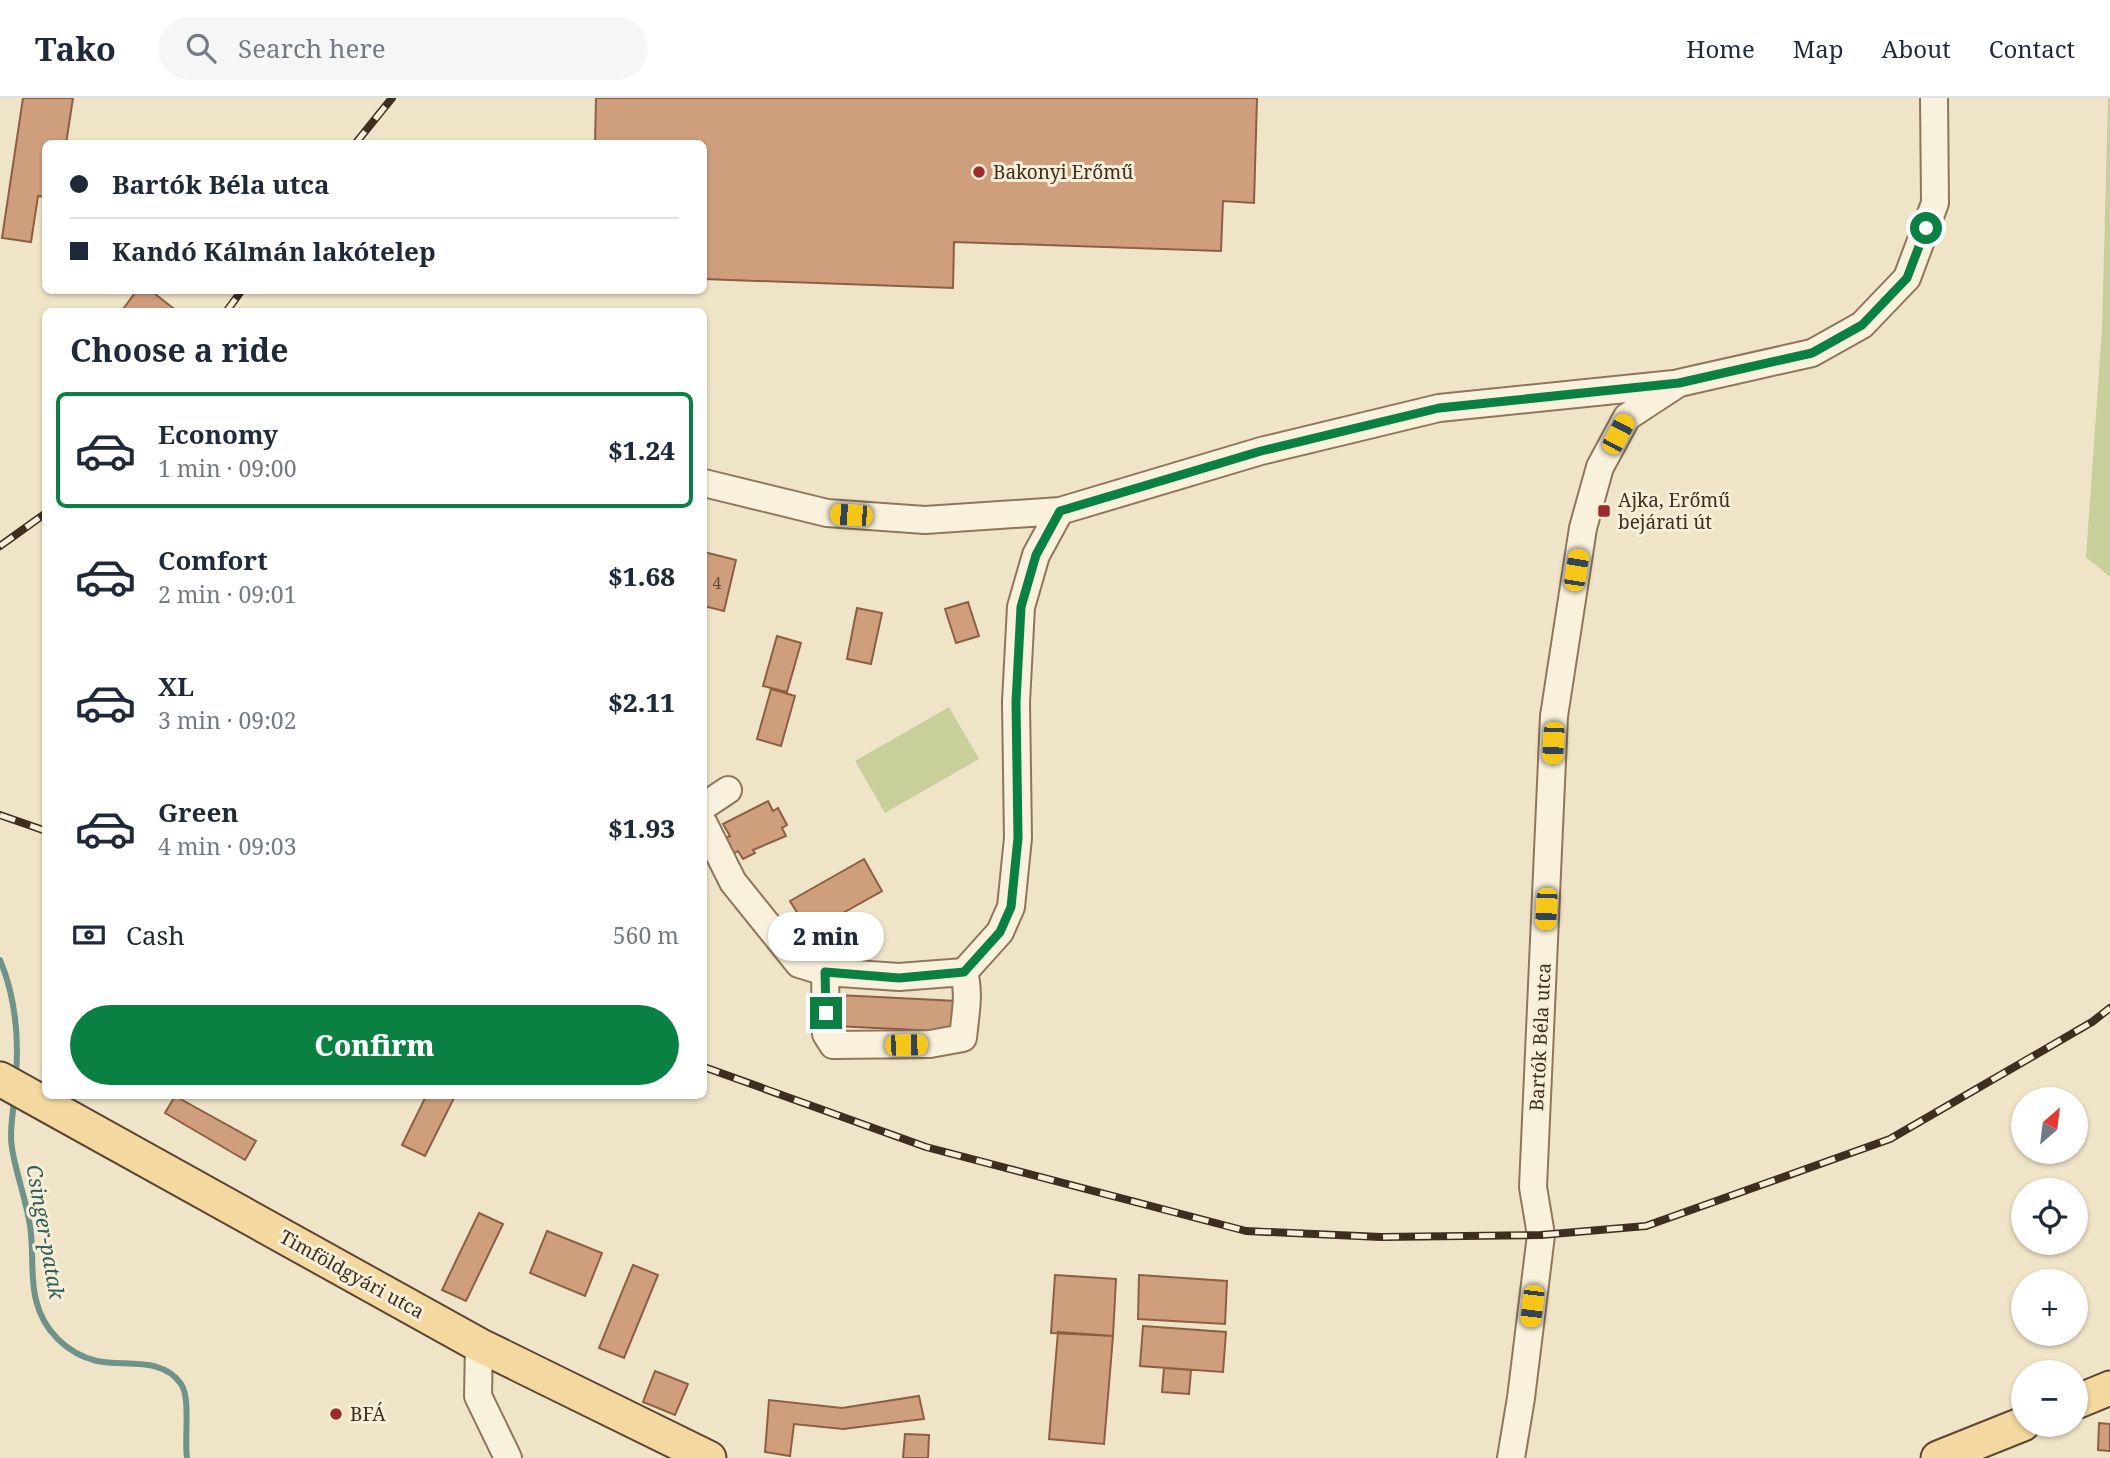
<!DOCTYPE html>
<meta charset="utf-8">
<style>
:root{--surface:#fff;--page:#f6f6f7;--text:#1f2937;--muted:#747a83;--line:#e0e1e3;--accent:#0b8043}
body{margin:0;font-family:"Noto Serif",serif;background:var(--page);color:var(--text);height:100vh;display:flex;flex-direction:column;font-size:26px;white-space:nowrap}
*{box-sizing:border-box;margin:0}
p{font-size:23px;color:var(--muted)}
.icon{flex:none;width:38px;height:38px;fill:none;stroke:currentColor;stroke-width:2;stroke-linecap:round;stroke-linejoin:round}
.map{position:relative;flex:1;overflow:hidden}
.drawer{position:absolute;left:42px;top:210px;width:665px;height:791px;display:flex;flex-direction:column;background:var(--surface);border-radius:10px;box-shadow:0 2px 5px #0004}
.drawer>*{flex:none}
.guide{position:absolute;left:42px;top:42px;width:665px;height:154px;border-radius:10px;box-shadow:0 2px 5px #0004;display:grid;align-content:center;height:154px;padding:0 28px;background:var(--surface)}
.needle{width:46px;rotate:28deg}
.tools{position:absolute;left:2011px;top:989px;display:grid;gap:14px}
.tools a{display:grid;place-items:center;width:77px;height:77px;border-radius:50%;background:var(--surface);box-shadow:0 2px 5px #0004;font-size:35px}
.end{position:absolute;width:32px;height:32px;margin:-16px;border:9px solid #0b8043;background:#fff;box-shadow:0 0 0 4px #fff}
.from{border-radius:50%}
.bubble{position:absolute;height:49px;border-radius:24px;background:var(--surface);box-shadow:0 2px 5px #0004;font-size:23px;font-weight:800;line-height:49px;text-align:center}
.car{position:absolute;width:21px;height:42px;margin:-21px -10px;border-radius:9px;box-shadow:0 0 5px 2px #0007;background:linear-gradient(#f5c518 24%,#345 0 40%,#f5c518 0 76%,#345 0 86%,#f5c518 0)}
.guide b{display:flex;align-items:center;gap:24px;height:66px;font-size:26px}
.guide b+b{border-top:2px solid var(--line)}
.guide i{width:18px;height:18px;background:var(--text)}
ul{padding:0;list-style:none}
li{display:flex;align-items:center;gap:21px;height:116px;margin:0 14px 10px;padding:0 14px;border:4px solid transparent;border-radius:10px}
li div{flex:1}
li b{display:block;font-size:26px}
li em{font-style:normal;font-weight:800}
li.active{border-color:var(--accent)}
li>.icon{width:63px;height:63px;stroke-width:1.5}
h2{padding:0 28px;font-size:32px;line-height:84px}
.pay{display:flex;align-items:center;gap:18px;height:77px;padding:0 28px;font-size:26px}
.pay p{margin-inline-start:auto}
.action{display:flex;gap:14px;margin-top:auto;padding:14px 28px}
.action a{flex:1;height:80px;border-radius:42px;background:var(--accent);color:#fff;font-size:28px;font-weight:800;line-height:80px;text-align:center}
header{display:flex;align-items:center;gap:42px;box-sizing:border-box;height:98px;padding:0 35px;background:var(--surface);border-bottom:2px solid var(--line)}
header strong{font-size:33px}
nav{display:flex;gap:38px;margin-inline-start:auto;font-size:24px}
.search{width:490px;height:63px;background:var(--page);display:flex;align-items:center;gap:18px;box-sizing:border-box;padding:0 24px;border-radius:38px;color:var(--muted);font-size:26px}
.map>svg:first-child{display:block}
.green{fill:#c9cf9b}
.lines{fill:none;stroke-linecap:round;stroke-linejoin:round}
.stream{stroke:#6f938a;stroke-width:6}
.building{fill:#cf9f7d;stroke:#8d5f41;stroke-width:2}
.minor-casing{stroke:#8d765c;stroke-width:30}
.major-casing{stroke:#5b4430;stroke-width:37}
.minor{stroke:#faf1dc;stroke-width:26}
.major{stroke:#f3d9a0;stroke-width:33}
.rail-casing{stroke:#3d2e20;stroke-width:8}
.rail{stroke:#f7eed8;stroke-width:5;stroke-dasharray:16;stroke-linecap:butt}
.route{stroke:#0b8043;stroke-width:9}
.poi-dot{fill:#9e2a2b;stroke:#f7eed8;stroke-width:2.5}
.labels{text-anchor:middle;stroke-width:6;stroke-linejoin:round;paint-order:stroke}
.number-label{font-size:16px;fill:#624a37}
.poi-label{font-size:19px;fill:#3d2e20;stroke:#f7eed8;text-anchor:start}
.street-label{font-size:19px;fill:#3d2e20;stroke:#f7eed8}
.water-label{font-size:21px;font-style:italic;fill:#2f5d5a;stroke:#f7eed8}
</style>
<header>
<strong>Tako</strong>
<div class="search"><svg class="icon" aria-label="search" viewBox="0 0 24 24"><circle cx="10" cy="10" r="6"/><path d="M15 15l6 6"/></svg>Search here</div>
<nav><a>Home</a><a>Map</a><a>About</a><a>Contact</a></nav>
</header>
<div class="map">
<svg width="2110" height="1360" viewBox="0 0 2110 1360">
<rect width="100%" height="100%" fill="#f0e4c8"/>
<!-- green -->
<path class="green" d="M2108,0H2110V479L2086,459L2102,230Z
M949,609L979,661L885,715L855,663Z"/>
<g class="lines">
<!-- stream -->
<path class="stream" d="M0,862C15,898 19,938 16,977
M14,1002C13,1017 9,1035 12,1050C16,1076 26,1101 30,1128C34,1152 30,1179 36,1202C43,1232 67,1256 97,1263C125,1269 162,1258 181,1286C191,1300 184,1341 187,1360"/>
</g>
<!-- building -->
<path class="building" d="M23,0H73L66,46H46V99L38,98L31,144L2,140Z
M596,0H1257L1254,105L1223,103L1221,153L954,144L953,190L704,181V46H595Z
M137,192H150L178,214H121Z
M704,454L736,462L724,513L704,508Z
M968,504L979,538L956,545L945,511Z
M857,510L882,515L871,566L847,561Z
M777,538L801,545L787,594L763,588Z
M771,591L795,598L781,648L757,641Z
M768,703L773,713L778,710L787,727L782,730L786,738L753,752L755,755L743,761L738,753L733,756L725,740L730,738L723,726Z
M864,761L882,793L809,834L790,803Z
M838,897L957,903L956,934L836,928Z
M175,998L256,1043L245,1062L165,1015Z
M426,998L454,1000L425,1058L402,1047Z
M479,1115L503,1126L466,1203L442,1192Z
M547,1133L602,1155L585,1198L530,1175Z
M633,1167L658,1177L624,1260L599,1250Z
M1055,1177L1116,1181L1113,1238L1051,1235Z
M1139,1177L1227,1183L1225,1226L1138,1221Z
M1143,1228L1226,1234L1223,1274L1140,1268Z
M1058,1234L1113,1238L1104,1346L1049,1341Z
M1164,1270L1191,1272L1189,1296L1162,1294Z
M655,1273L688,1286L675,1317L643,1304Z
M919,1298L924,1321L843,1331L794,1326L790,1358L765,1354L769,1302L842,1310Z
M2099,1325L2110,1326V1353L2098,1352Z
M905,1336L929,1337L928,1360H903Z"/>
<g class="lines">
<!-- minor casing -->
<g class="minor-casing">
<path id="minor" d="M704,385L827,415L925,422L1060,413L1261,353L1439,310L1674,286
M704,708L728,692
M704,726L733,784L799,866L825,874L899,879L964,874L1000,834L1011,809L1018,740L1016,604L1021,509L1036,457L1060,413
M825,874L826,936L833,947L930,946L963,940C965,918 970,896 964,874
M479,1247L478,1298L508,1360
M1511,1360L1521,1300L1541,1137L1533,1089L1554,618L1583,430L1600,369L1627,319L1679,285L1812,255L1862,227L1907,180L1935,105L1934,0"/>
</g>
<!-- major casing -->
<g class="major-casing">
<path id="major" d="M0,981L479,1247L709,1360
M2076,1304L2110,1290
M1938,1360L2023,1326"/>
</g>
<!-- minor -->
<use href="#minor" class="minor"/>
<!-- major -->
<use href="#major" class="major"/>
<!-- rail casing -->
<g class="rail-casing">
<path id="rail" d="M355,46L392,0
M226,214L242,192
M0,448L46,415
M0,717L46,733
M704,969L926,1049L1246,1133L1381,1139L1541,1137L1646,1128L1890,1041L2092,924L2110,910"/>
</g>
<!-- rail -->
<use href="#rail" class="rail"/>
</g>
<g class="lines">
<!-- route -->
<path class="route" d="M826,915L825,874L899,880L964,874L1000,834L1011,809L1018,740L1016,604L1021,509L1036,457L1060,413L1261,353L1439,310L1679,285L1812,255L1862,227L1907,180L1926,130"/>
</g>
<!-- markers -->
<g class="poi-dot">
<circle cx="979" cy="74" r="7"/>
<rect x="1597" y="406" width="14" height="14" rx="3.5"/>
<circle cx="336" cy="1316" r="7"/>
</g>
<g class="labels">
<!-- number labels -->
<g class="number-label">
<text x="717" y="491">4</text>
</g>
<!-- poi labels -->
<g class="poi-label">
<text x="993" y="81">Bakonyi Erőmű</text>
<text x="1618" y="409">Ajka, Erőmű<tspan x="1618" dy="22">bejárati út</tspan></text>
<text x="350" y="1323">BFÁ</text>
</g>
<!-- street labels -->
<g class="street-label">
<text transform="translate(1540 939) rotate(-87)" y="7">Bartók Béla utca</text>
<text transform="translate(352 1176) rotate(29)" y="7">Timföldgyári utca</text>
</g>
<!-- water labels -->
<g class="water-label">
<text transform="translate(45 1134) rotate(80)" y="7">Csinger-patak</text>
</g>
</g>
</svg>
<div class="tools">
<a><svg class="needle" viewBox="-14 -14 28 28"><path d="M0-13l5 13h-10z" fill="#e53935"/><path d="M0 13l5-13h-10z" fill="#747a83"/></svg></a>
<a><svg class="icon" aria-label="locate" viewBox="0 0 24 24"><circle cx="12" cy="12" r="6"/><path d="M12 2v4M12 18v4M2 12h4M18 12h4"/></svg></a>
<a>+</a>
<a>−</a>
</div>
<i class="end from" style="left:1926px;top:130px"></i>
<i class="end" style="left:826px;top:915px"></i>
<div class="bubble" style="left:768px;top:814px;width:116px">2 min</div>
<i class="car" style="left:1618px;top:336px;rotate:28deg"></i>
<i class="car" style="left:851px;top:417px;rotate:274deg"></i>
<i class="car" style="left:1576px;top:472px;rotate:9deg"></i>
<i class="car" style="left:1553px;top:645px;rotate:183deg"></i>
<i class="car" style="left:1546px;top:811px;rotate:183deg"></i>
<i class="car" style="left:906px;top:947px;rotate:89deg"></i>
<i class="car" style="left:1532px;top:1208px;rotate:187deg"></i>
<div class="guide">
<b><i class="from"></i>Bartók Béla utca</b>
<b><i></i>Kandó Kálmán lakótelep</b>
</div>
<section class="drawer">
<h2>Choose a ride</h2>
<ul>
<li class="active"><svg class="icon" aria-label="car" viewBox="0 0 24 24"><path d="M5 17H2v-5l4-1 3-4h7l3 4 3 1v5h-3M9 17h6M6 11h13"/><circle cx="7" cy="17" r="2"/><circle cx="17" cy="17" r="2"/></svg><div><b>Economy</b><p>1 min · 09:00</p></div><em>$1.24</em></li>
<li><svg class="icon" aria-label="car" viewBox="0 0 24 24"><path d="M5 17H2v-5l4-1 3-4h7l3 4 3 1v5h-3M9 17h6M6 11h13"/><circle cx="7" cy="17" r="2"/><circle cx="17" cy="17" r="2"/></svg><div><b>Comfort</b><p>2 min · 09:01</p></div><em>$1.68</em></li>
<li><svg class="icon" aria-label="car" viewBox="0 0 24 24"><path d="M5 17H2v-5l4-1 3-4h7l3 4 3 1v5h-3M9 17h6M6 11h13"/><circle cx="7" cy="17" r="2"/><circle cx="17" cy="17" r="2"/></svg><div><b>XL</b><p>3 min · 09:02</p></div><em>$2.11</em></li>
<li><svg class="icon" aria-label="car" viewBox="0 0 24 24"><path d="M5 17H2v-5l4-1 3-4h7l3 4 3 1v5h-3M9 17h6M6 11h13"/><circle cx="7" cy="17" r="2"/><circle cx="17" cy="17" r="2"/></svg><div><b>Green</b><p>4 min · 09:03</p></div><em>$1.93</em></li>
</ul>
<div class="pay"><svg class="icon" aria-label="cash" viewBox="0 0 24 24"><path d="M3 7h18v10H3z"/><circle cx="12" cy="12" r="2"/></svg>Cash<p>560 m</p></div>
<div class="action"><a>Confirm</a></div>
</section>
</div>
